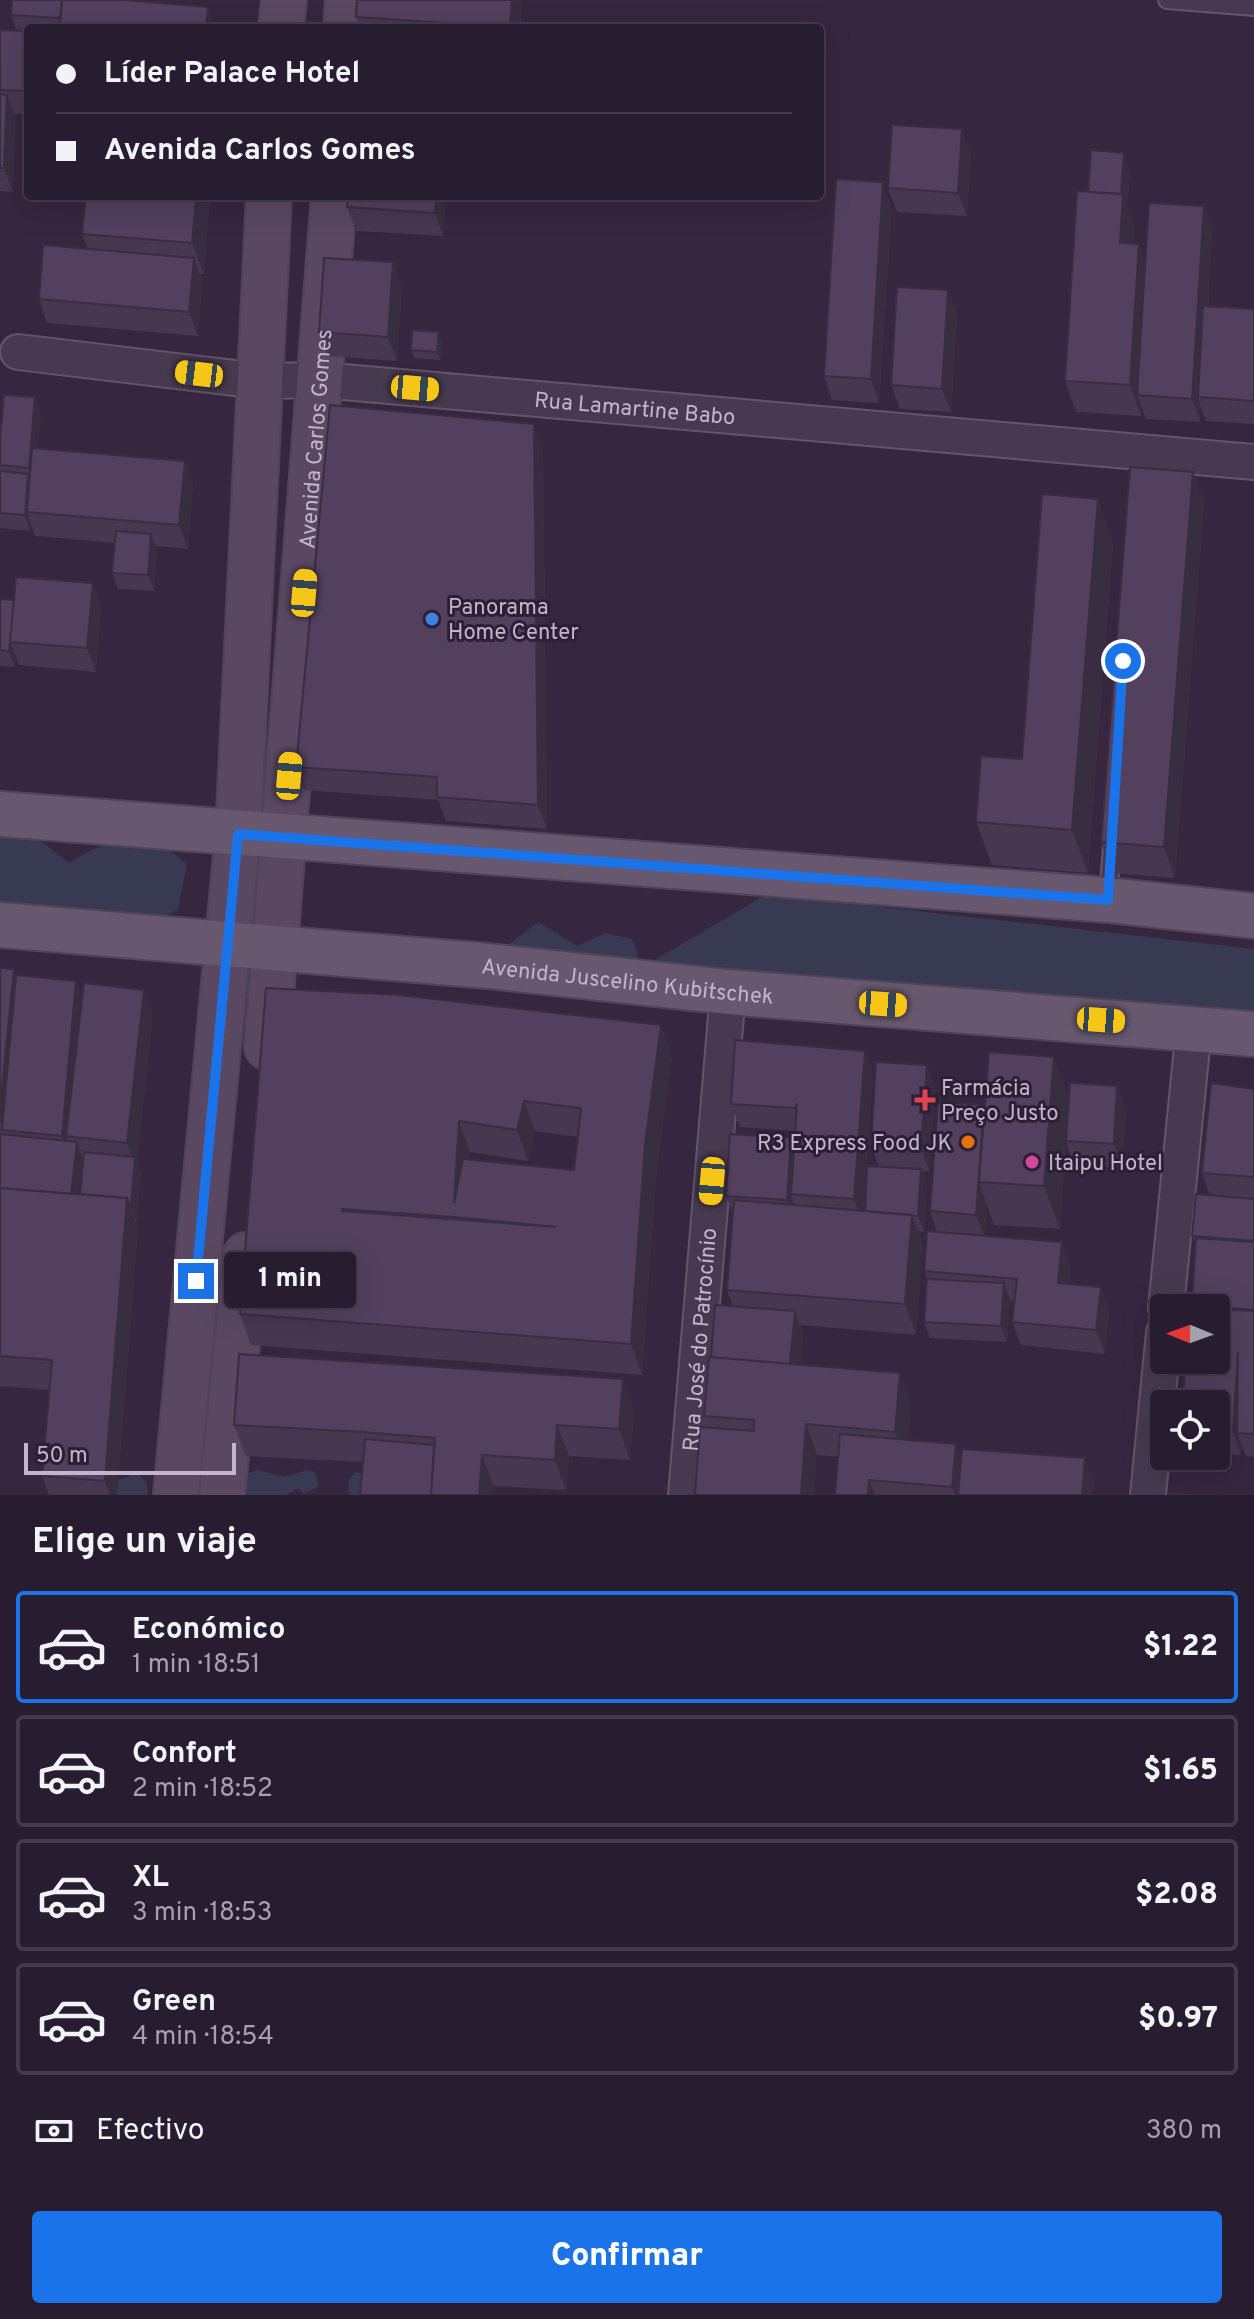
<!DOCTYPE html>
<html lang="es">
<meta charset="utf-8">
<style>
:root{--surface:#281c30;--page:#302538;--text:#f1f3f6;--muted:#a5a1ab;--line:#443a4c;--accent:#1a73e8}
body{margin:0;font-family:Overpass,sans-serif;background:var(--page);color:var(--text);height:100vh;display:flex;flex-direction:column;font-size:30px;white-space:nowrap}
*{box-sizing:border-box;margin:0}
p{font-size:26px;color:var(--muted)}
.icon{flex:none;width:44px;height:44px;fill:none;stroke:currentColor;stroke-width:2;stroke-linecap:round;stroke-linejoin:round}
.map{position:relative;height:1495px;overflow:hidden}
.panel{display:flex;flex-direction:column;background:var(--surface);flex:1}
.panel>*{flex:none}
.top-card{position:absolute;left:24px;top:24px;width:800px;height:176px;border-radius:8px;box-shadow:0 8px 32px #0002,0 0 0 2px var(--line);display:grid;align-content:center;height:176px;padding:0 32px;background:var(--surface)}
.needle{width:52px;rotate:271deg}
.controls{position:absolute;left:1150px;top:1294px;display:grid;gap:16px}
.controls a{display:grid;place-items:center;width:80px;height:80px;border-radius:8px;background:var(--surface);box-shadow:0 8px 32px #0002,0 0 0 2px var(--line);font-size:40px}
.scale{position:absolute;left:24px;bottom:20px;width:212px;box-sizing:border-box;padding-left:8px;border:4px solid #c3b6ca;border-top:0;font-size:22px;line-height:28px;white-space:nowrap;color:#c3b6ca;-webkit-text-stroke:6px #2d1f35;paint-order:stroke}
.end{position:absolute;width:36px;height:36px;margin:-18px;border:10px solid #1a73e8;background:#fff;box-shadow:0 0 0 4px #fff}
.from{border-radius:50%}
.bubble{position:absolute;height:56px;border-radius:8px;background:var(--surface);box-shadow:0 8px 32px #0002,0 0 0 2px var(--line);font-size:26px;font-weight:800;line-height:56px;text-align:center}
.car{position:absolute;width:24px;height:48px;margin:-24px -12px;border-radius:10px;box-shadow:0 0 6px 2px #0007;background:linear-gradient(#f5c518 24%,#345 0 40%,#f5c518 0 76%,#345 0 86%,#f5c518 0)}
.top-card b{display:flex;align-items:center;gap:28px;height:76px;font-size:30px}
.top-card b+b{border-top:2px solid var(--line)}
.top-card i{width:20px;height:20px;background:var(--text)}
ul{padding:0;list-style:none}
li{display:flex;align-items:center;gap:24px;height:112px;margin:0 16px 12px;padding:0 16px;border:4px solid var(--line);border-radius:8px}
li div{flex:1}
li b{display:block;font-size:30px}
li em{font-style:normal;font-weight:800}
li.current{border-color:var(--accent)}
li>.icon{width:72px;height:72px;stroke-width:1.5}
h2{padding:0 32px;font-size:36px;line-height:96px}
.pay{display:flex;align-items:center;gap:20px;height:88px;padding:0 32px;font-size:30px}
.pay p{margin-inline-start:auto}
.action{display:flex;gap:16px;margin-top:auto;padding:16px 32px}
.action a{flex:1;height:92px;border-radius:8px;background:var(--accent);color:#fff;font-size:32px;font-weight:800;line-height:92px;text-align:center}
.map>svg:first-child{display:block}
.green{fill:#383a51}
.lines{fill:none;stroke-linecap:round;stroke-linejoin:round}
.lane-casing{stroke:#63556a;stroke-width:20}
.street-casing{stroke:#63556a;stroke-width:38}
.secondary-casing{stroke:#514359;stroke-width:48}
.primary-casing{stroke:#514359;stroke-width:48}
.lane{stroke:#473a50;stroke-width:16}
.street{stroke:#473a50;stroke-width:34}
.secondary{stroke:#5a4862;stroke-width:44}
.primary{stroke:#67586f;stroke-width:44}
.wall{fill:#473751;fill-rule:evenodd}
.shaded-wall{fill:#392d42}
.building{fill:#52405e;stroke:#392d42;stroke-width:2;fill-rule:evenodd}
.route{stroke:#1a73e8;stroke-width:10}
.shop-dot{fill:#3f7fe0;stroke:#2d1f35;stroke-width:3}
.health-dot{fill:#e0444e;stroke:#2d1f35;stroke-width:3}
.food-dot{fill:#e8710a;stroke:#2d1f35;stroke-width:3}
.hotel-dot{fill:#d1479c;stroke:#2d1f35;stroke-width:3}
.labels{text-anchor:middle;stroke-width:6;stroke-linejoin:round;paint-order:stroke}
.street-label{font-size:22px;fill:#c3b6ca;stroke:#2d1f35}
.poi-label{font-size:22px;fill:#c3b6ca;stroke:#2d1f35;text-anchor:start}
</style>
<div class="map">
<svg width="1254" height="1495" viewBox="0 0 1254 1495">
<rect width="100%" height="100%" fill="#362640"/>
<!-- green -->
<path class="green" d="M0,829L42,842L69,863C101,842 118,841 155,839L187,864L178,909L146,930L0,925Z
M767,894L1254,949V1024L653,961Z
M539,922L577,946L605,933L632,939L638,954L634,976L519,966L509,944Z
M258,1470L285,1477L307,1470L315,1472L319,1486L304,1494L298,1488L287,1495H228L240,1476Z
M355,1472L380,1478V1495H349L348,1481Z
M138,1473L147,1483L148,1495H117L118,1480Z"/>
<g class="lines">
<!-- lane casing -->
<g class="lane-casing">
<path id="lane" d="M1167,0L1254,7
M1108,898L1112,846"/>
</g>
<!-- street casing -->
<g class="street-casing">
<g id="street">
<path id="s1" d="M18,352L259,381L321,380L1254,462"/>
<path d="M1166,1308L1194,1027"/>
<path id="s2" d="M686,1495L728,992"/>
<path d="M1148,1495L1164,1332"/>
</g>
</g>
<!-- secondary casing -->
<g class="secondary-casing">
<g id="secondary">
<path d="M281,28L284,0"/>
<path d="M346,28L348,0"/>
<path id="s3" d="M267,1047L334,196"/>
<path d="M176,1495L238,834L269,196"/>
<path d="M222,1495L246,1255"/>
</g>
</g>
<!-- primary casing -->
<g class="primary-casing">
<g id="primary">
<path d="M0,814L1108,900L1254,916"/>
<path id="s4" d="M0,925L488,966L728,992L1254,1034"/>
</g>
</g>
<!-- lane -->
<use href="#lane" class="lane"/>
<!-- street -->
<use href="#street" class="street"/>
<!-- secondary -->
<use href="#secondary" class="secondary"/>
<!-- primary -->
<use href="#primary" class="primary"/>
</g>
<!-- wall -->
<path class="wall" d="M357,0H520L522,6L520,28H360L356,17Z
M11,15L206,28H28V114H14L15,118L13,192L0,191V30H16Z
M971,152L967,216L897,212L888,188Z
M1130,169L1127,207L1134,225L1133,244L1145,263L1204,206L1212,229L1208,306L1254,309V424L1206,421L1201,408V422L1146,419L1142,408L1141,416L1076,412L1065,381L1088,192Z
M86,196H210L204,274H200L202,281L198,336L47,323L39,299L88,249L82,234Z
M348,196H446L443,236L356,231L347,207Z
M892,206L879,403L832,400L824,376Z
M402,286L397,361L328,356L319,332Z
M948,290L957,314L951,412L900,409L891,385Z
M442,340L440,360L414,358L411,350Z
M41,413L38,448L185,461L193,484L188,549L156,546L157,550L154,591L118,589L112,573L115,543L35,536L31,525L30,531L0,528V438Z
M543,447L547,829L446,821L438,800L304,790L296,767Z
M1193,472L1204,502L1175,878L1112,873L1101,842Z
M1113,542L1088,873L992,865L976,822L1022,759Z
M93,583L101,607L96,672L19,665L16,657L15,667L0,666V599L14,600Z
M0,968L16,975L76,981L82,999L144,990L153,1014L137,1160L141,1173L136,1223L138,1229L117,1495H49L42,1476L49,1390L0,1386Z
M266,988L661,1025L672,1056L656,1176L642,1375L251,1345L240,1314ZM535,1131L578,1137L574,1170L470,1159V1152L528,1161Z
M865,1051L873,1075L863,1211H865L879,1167L871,1145L935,1089L930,1172L922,1171L927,1185L924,1232L918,1231L923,1246L916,1335L800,1325L803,1335L801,1365L911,1404L908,1440L956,1444L961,1459L1094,1482L1092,1495H835L838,1457L817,1455L708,1428L704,1416L711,1357L733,1307L727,1290L733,1214L726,1196L791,1138L794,1146L795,1131L740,1127L731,1104Z
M1054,1057L1069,1098L1117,1086L1126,1110L1122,1168L1074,1165L1066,1143L1060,1229L994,1225L987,1205L985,1236L1070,1265L1069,1284L1101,1287L1109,1310L1105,1354L1021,1345L1012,1322L1014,1301H1010L1007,1342L930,1338L924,1322L927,1279L924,1271L937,1232L930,1211L984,1105Z
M1254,1089V1457L1246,1456L1242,1447L1241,1455L1216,1454V1308H1193L1192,1304L1196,1245L1192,1236L1210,1196L1202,1173Z
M623,1379L634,1410L630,1460L569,1456L566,1490L494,1486L493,1495H360L363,1462L246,1456L234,1425Z"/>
<!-- shaded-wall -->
<path class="shaded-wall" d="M512,0H520L522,6L520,28H510V27Z
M208,7L216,28H206Z
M7,95L15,118L13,192L4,168Z
M962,129L971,152L967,216L958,193Z
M1124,153L1130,169L1127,207L1134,225L1131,274L1120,243Z
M883,182L892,206L879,403L871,379Z
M196,196H210L204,274L192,243Z
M436,196H446L443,236L435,213Z
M1204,206L1212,229L1202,398L1198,397L1201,408V422L1192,399Z
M1139,244L1150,275L1137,395L1142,408L1141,416L1130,385Z
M194,258L202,281L198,336L189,312Z
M393,262L402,286L397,361L388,337Z
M948,290L957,314L951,412L942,389Z
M439,332L442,340L440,360L437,352Z
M35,397L41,413L35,484L29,468Z
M534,424L543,447L547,829L538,805Z
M185,461L193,484L188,549L179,525Z
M1193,472L1204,502L1175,878L1164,847Z
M28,474L34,490L27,512L31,525L30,531L25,515Z
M1098,499L1113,542L1088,873L1072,830Z
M151,534L157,550L154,591L148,575Z
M93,583L101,607L96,672L87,648Z
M14,600L10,642L16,657L15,667L9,651Z
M14,969L22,992L4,1130L0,1120V1108Z
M76,981L84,1004L66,1136L71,1150L70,1159L62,1136Z
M144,990L153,1014L137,1160L141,1173L137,1223L131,1207L135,1164L127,1143Z
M661,1025L672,1056L656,1176L642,1375L631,1344L645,1145Z
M865,1051L873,1075L862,1222L854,1199Z
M1054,1057L1070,1100L1060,1229L1044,1186Z
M927,1065L935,1089L930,1172L921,1148Z
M1117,1086L1126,1110L1122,1168L1114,1144Z
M524,1101L535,1131L528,1161L517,1130Z
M984,1105L979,1182L987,1205L985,1238L976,1215Z
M459,1121L470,1152L466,1218L454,1203Z
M791,1138L800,1161L791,1194L796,1210L795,1224L787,1200Z
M77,1142L85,1165L81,1203L71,1196Z
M921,1169L927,1185L924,1232L918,1216Z
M127,1198L138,1229L117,1495H110L105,1481Z
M912,1215L923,1246L916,1335L905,1304Z
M1062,1242L1070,1265L1067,1306L1058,1283Z
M1004,1283L1010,1299L1007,1342L1001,1326Z
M1101,1287L1109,1310L1105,1354L1096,1330Z
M795,1311L803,1335L799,1387L790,1364Z
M1238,1352L1237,1433L1242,1446L1241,1455L1233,1432Z
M900,1373L911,1404L906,1462L895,1432Z
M623,1379L634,1410L630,1460L619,1429Z
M806,1424L817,1455L814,1495H801Z
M557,1425L569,1456L566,1490L555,1460Z
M956,1444L964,1467L962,1495H955L952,1487Z
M482,1455L494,1486L493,1495H479Z
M1085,1458L1094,1482L1092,1495H1082Z
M869,1480L875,1495H868Z"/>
<!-- building -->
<path class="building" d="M12,0H62L60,18L11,15Z
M62,0H124L208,7L206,28H60Z
M357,0H512L510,27L356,17Z
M0,30L28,31V91L0,90Z
M0,94L7,95L4,168H0Z
M892,125L962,129L958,193L888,188Z
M1091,150L1124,153L1121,194L1088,192Z
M836,179L883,182L871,379L824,376Z
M1077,191L1123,194L1120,243L1139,244L1130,385L1065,381Z
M86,196H196L192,243L82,234Z
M348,196H436L435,213L347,207Z
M1149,203L1204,206L1192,399L1137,395Z
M43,245L194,258L189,312L39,299Z
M324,258L393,262L388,337L319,332Z
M897,287L948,290L942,389L891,385Z
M1203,306L1254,309V401L1198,397Z
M412,330L439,332L437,352L411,350Z
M4,395L35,397L29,468L0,465V438Z
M330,405L534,424L538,805L437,797V777L296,767Z
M32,448L185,461L179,525L27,512Z
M1130,467L1193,472L1164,847L1101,842Z
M0,471L28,474L25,515L0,513Z
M1042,494L1098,499L1072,830L976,822L981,756L1022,759Z
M116,531L151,534L148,575L112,573Z
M16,577L93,583L87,648L10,642Z
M0,599L14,600L9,651L0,650Z
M0,968L14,969L0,1108Z
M16,975L76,981L62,1136L2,1130Z
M84,983L144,990L127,1143L66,1136Z
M266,988L399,995L661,1025L645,1145L631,1344L240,1314ZM524,1101L581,1108L574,1170L463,1159L454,1203L459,1121L517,1130ZM342,1209L454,1217L556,1227L342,1211Z
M735,1040L865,1051L854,1199L791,1194L797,1103L795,1108L731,1104Z
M989,1052L1054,1057L1044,1186L979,1182Z
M876,1062L927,1065L921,1148L871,1145Z
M1070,1083L1117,1086L1114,1144L1066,1141Z
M1211,1083L1254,1089V1177L1202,1173Z
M938,1102L984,1105L976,1215L930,1211Z
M0,1134L77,1142L71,1194L0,1188Z
M730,1134L791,1138L787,1200L726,1196Z
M84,1152L135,1157L131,1207L127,1198L80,1194Z
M867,1166L921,1169L918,1216L865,1211Z
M0,1188L127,1198L105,1481L42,1476L52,1360L0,1356Z
M1196,1194L1254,1199V1241L1192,1236Z
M734,1200L912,1215L905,1304L727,1290Z
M927,1231L1062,1242L1058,1283L1101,1287L1096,1330L1012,1322L1017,1279L924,1271Z
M1196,1238L1254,1242V1310L1192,1304Z
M927,1279L1004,1283L1001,1326L924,1322Z
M715,1305L795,1311L790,1364L711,1357Z
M1216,1309L1254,1311V1434L1237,1433L1238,1352L1233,1432L1216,1431V1404H1183L1185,1360H1216Z
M239,1354L623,1379L619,1429L557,1425L555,1460L482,1455L479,1495H431L435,1438L362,1432L234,1425Z
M709,1357L900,1373L895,1432L806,1424L801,1495H695L700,1427L754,1431V1420L704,1416Z
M840,1434L956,1444L952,1487L869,1480L868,1495H835Z
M365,1439L434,1445L431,1495H360Z
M962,1449L1085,1458L1082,1495H958Z
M1169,1493L1193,1495H1168Z"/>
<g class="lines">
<!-- route -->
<path class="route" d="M196,1281L238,834L1108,900L1123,661"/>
</g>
<!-- markers -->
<circle class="shop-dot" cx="432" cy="619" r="8"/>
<path class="health-dot" d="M921 1088h8v8h8v8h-8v8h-8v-8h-8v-8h8z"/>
<circle class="food-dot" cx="968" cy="1142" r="8"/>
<circle class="hotel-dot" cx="1032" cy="1162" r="8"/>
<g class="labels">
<!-- street labels -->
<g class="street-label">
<text dy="8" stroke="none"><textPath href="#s1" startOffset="620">Rua Lamartine Babo</textPath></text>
<text dy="8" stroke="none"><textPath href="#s3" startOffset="610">Avenida Carlos Gomes</textPath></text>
<text dy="8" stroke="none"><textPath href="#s4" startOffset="630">Avenida Juscelino Kubitschek</textPath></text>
<text dy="8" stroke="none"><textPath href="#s2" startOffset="156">Rua José do Patrocínio</textPath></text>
</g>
<!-- poi labels -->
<g class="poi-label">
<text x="448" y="614">Panorama<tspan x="448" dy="25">Home Center</tspan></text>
<text x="941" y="1095">Farmácia<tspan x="941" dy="25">Preço Justo</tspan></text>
<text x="952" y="1150" text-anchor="end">R3 Express Food JK</text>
<text x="1048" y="1170">Itaipu Hotel</text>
</g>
</g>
</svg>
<div class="controls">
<a><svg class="needle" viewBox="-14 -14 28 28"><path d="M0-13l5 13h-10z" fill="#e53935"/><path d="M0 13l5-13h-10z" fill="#a5a1ab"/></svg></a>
<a><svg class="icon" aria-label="locate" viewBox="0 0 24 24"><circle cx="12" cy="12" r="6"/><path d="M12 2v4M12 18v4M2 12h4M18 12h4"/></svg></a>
</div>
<div class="scale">50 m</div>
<i class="end from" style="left:1123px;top:661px"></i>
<i class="end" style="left:196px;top:1281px"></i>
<div class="bubble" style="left:224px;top:1252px;width:132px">1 min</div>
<i class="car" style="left:199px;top:374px;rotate:277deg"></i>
<i class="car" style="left:415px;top:388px;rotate:95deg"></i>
<i class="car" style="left:304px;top:593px;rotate:5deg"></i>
<i class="car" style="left:289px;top:776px;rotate:5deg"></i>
<i class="car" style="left:883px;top:1004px;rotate:94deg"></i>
<i class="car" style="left:1101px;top:1020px;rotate:94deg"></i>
<i class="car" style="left:712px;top:1181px;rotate:185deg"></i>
<div class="top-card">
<b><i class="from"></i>Líder Palace Hotel</b>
<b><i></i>Avenida Carlos Gomes</b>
</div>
</div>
<section class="panel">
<h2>Elige un viaje</h2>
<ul>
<li class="current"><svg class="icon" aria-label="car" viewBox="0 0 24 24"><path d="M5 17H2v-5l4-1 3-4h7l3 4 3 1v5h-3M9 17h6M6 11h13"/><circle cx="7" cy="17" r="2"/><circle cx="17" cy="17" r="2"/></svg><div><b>Económico</b><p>1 min · 18:51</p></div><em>$1.22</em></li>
<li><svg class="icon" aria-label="car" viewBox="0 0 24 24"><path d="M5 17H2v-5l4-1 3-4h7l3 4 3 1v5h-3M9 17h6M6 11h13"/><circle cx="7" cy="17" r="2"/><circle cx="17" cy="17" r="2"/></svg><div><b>Confort</b><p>2 min · 18:52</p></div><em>$1.65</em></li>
<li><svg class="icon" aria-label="car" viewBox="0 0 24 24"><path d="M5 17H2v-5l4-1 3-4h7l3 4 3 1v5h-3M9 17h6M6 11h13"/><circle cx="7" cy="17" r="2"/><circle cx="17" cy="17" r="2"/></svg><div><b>XL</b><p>3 min · 18:53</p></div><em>$2.08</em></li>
<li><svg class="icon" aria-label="car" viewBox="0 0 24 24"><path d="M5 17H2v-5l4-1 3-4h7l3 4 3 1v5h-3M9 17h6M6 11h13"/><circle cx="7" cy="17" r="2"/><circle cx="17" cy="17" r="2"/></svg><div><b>Green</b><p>4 min · 18:54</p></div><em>$0.97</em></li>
</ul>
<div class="pay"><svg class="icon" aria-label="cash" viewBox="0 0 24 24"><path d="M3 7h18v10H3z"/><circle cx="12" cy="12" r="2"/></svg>Efectivo<p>380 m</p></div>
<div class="action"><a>Confirmar</a></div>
</section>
